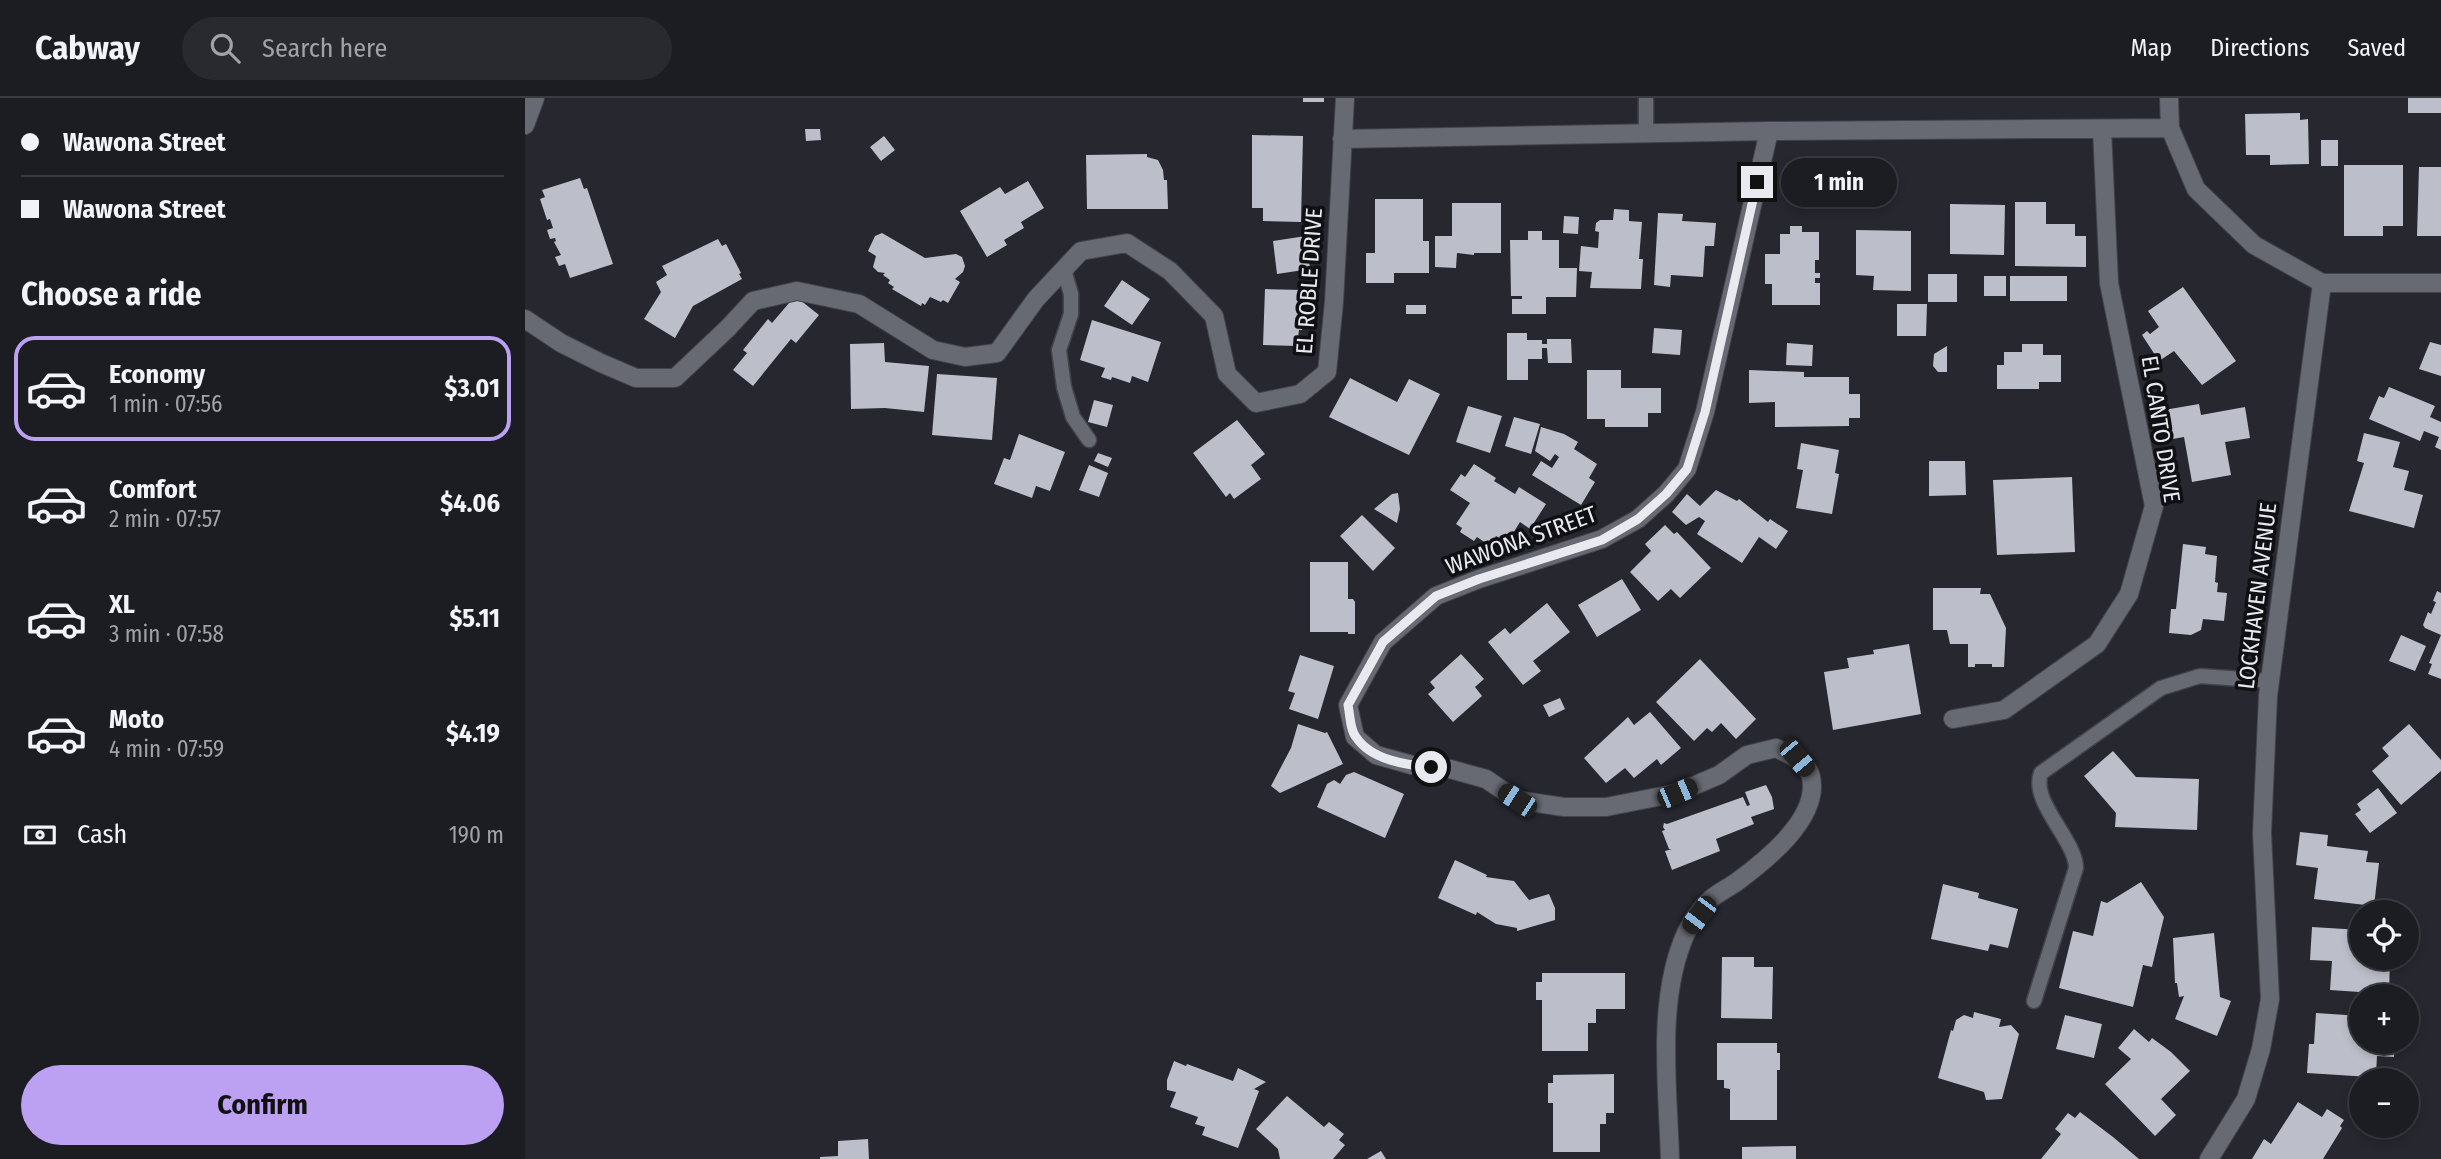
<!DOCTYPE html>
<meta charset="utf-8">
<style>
:root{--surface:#1c1d23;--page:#292a30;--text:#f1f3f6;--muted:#a0a2a6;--line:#3a3b41;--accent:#bca0f2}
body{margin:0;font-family:"Fira Sans Condensed",sans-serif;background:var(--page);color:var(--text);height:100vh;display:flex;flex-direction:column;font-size:26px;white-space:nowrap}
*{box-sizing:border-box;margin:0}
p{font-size:23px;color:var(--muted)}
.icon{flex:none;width:38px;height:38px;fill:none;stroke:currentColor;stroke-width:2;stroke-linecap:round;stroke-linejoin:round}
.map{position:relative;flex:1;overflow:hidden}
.drawer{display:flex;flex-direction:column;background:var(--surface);width:525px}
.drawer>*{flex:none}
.banner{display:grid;align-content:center;height:154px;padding:0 21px;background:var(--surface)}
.fabs{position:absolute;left:1824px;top:802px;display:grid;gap:14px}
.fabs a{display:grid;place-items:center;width:70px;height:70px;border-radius:50%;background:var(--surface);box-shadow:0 4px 10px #0003,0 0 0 2px var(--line);font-size:35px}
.end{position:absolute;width:32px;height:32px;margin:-16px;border:9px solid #e9eaf0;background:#111;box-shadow:0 0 0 4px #111}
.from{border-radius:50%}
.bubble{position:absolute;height:49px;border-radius:24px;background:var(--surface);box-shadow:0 4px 10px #0003,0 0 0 2px var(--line);font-size:23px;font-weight:700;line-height:49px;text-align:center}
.car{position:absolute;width:21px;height:42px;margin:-21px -10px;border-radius:9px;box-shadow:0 0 5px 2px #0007;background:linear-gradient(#222 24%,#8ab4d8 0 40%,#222 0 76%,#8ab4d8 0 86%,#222 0)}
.banner b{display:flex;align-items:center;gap:24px;height:66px;font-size:26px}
.banner b+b{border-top:2px solid var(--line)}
.banner i{width:18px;height:18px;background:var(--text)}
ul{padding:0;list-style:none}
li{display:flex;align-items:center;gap:21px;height:105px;margin:0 14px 10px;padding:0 7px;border:4px solid transparent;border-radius:21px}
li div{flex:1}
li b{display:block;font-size:26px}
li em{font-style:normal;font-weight:700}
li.active{border-color:var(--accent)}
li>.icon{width:63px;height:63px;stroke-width:1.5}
h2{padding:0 21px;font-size:32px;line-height:84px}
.pay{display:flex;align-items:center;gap:18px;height:77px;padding:0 21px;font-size:26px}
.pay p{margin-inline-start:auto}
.action{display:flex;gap:14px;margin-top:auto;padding:14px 21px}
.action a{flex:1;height:80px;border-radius:42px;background:var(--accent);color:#111;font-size:28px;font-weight:700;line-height:80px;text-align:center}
header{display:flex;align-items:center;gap:42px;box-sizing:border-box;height:98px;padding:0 35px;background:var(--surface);border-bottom:2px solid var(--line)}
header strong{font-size:33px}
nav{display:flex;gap:38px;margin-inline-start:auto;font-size:24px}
.search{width:490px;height:63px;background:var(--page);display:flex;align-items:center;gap:18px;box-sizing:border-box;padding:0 24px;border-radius:38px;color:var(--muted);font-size:26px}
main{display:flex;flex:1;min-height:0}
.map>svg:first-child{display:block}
.building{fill:#bcbec9}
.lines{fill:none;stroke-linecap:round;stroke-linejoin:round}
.service-casing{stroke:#43444b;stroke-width:17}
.minor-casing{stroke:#43444b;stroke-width:20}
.service{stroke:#686a73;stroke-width:14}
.minor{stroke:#686a73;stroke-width:18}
.route{stroke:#e9eaf0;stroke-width:9}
.labels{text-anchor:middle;stroke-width:7;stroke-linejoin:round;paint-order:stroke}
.street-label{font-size:23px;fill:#e9eaf0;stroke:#101014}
</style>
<header>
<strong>Cabway</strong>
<div class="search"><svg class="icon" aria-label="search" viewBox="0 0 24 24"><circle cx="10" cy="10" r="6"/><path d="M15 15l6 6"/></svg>Search here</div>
<nav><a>Map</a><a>Directions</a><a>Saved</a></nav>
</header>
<main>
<section class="drawer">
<div class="banner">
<b><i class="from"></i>Wawona Street</b>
<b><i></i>Wawona Street</b>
</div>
<h2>Choose a ride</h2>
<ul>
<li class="active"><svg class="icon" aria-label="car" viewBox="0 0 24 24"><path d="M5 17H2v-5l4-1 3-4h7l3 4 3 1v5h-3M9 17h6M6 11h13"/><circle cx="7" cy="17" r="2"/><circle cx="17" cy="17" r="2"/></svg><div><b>Economy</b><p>1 min · 07:56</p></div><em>$3.01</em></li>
<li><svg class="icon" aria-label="car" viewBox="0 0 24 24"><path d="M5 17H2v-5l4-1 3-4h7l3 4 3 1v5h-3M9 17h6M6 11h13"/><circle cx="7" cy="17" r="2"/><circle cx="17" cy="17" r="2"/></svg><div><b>Comfort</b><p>2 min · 07:57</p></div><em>$4.06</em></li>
<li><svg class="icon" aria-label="car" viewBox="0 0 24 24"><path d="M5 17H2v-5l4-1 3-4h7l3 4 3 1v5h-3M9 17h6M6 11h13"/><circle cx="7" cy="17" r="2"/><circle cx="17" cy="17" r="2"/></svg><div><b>XL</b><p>3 min · 07:58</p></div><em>$5.11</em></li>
<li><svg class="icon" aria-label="car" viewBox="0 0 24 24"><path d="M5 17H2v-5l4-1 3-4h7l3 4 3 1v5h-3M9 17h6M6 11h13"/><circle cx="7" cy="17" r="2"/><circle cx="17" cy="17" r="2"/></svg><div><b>Moto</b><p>4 min · 07:59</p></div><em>$4.19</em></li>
</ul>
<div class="pay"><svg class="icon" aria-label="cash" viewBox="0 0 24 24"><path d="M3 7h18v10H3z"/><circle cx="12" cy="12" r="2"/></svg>Cash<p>190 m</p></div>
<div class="action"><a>Confirm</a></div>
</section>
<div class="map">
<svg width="1916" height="1061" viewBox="0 0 1916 1061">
<rect width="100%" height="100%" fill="#26272f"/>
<!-- building -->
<path class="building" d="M778,0H799V4H778Z
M1883,0H1916V15H1883Z
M1775,15V22L1783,21L1784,66L1745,67V57H1721L1720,16Z
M280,31H295L296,42L281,43Z
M727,37L778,38L776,124L738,123V110H727Z
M359,38L370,52L356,63L345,49Z
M1796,42H1813V68H1796Z
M622,56V59L633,62L638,72L639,82H642L643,111H562L561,57Z
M1819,67H1878V128H1858V138H1819Z
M1894,69H1916V138H1892Z
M55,80L59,91L62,90L88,166L45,180L40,166L34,168L30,159L36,157L29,144L31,143L30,140L25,141L22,132L28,130L25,121L22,122L15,101L20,99L17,92Z
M503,83L519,110L496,124L499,130L479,142L482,147L462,159L435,113L475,89L480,96Z
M850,101H898V143H904V175H869V185H841V155H850Z
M1490,104H1521V126H1550V138H1561V169L1490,168Z
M927,105H976V155H949V157L932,155L931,170L910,169V138H927Z
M1425,106L1480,107L1479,157L1425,156Z
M1089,111L1104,112V123L1117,124L1114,161H1118L1116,191L1065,190L1067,174L1054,173L1056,148L1073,150L1074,134L1070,133L1071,125L1075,122H1088Z
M1133,115L1158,116L1157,123L1191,125L1189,148H1180L1178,179L1146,177L1145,189L1129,187Z
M1039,118L1054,119L1053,136L1038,135Z
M1265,128H1277V134H1294V162H1290V175H1295V180H1290V185H1295V207H1247V186H1240V156H1255V136H1265Z
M1331,132L1386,133V193L1348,192L1349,178L1331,177Z
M1003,133H1017V142H1034V170H1052L1051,199H1021V216H987V201H997V198H986L985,142H1003Z
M357,135L400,160L431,156L437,159L440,168L438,174L430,181L435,184L423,205L418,202L416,204L405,199L400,207L397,205L396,208L367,191L369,189L363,185L365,182L358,177L360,175L353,174L348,169L351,158L343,153L350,138Z
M781,138L785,171L752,176L748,143Z
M193,141L197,148L201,146L216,175L214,176L217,181L168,208L150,240L119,221L136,194L131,184L142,177L137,168Z
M1403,176H1432V204H1403Z
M1459,178H1481V198H1459Z
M1485,178H1542V203H1485Z
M597,182L625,201L607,227L579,208Z
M1658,189L1711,263L1677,287L1649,253L1634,263L1617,237L1622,233L1625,236L1634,229L1623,213Z
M740,191L779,192L777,232H774L772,248L738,247Z
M270,198L294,217L271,245L266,241L228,288L208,272L222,255L218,252L243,221L247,225Z
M1372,206H1402L1401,238H1372Z
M881,207H901V216H881Z
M567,222L636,244L623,284L607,278L605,285L587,279L586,282L576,279L580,270L555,262Z
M1129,230L1157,232L1155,257L1127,255Z
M982,235H1002V242H1017V246H1022V241H1046L1047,265H1023L1022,250H1017V261H1003V282H982Z
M1905,244L1916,247V278L1894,271Z
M359,245L360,264L404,268L399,314L360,310L326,311L325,246Z
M1262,245L1288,247L1287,268L1261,267Z
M1497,246H1518V257H1536V284H1514V291H1472V267H1479V254H1497Z
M1422,248V274H1413L1408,268L1409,256Z
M1062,272H1096V290H1136V315H1123V329H1080V321H1062Z
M1224,272L1279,274V279H1324V296H1335V320H1324V328L1250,329V304L1224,305Z
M412,276L472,280L467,342L407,337Z
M825,280L872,304L884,281L915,296L884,357L804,319Z
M1864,289L1910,308L1905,319L1916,324V352L1910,349L1914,339L1899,333L1895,343L1844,321L1854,298L1859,300Z
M569,302L588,307L582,329L563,324Z
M1674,306L1676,317L1720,309L1725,340L1700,344L1706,377L1667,384L1659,339L1642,342L1639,312Z
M943,308L977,318L965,355L931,344Z
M989,319L1015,326L1006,356L980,348Z
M712,322L740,356L726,367L736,381L709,401L705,395L701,399L668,355Z
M1016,329L1039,336L1053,344L1049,351L1072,366L1064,380L1070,384L1056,407L1007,377L1016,363L1027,370L1034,359L1030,356L1025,363L1010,353Z
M1839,335L1875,344L1868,369L1884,373L1879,392L1898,397L1889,430L1824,413L1839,365L1832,363Z
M494,336L540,354L525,393L511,388L507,400L469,386L479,360L485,362Z
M1276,345L1314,352L1310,375L1314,376L1307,416L1271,410L1278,372L1272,371Z
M573,355L587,360L583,369L569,363Z
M1404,363H1440L1441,397L1404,398Z
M949,366L971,380L969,383L990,396L994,389L1021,406L1005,431L995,424L982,445L971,438L965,448L952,439L949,443L935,434L937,430L931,426L945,405L925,392L936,376L940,379Z
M564,367L583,375L574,399L554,392Z
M1547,379L1550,454L1472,457L1468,382Z
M1191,392L1212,403L1214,401L1243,424L1245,421L1263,433L1251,451L1234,439L1217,465L1172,436L1180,423L1174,419L1161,427L1147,414L1162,396L1175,408Z
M873,395L875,411L872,425L849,411L867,396Z
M837,417L870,450L848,473L815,438Z
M1140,427L1149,436L1152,434L1186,470L1155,500L1146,491L1133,503L1105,474L1126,453L1120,446Z
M1658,446L1681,449L1680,456L1692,458L1690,484L1693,485L1692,494L1702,495L1699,523L1678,521L1676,532L1666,537L1644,535L1646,511H1651Z
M785,464H823V501H828L830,504V536H823V534H785Z
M1097,481L1116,512L1072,539L1053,507Z
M1408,490H1456L1455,496H1465L1481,530L1479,569H1467V566H1450V569H1443V546H1425L1422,532H1408Z
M1912,493L1916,495V581L1903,576L1907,566L1904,565L1916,537L1900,530L1898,527L1903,514L1906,516L1911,504L1908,503Z
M1022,505L1045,534L1008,563L1016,573L998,587L963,544L980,530L985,536Z
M1876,537L1901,548L1890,573L1864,563Z
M1384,546L1396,616L1308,632L1299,574L1324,570L1322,560L1349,556L1348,552Z
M936,556L959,581L950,589L957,598L928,624L903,596L910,590L905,584Z
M775,557L809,568L793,621L764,611L770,595L763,593Z
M1175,561L1231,621L1211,641L1196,625L1187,634L1182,630L1169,643L1131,604Z
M1035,600L1040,611L1024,619L1018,607Z
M1125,614L1156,650L1136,667L1132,661L1109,680L1100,670L1081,685L1059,660L1103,619L1109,627Z
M773,626L800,635L802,634L818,666L755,695L746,688L766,650Z
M1884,626L1916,662V673L1876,707L1847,673L1864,658L1857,650Z
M1588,653L1611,679L1674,681L1672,732L1590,729L1591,715L1559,678Z
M829,674L879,696L860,740L792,709L802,686L809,682L815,686L821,677Z
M1241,687L1247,699L1249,711L1226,719L1229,726L1191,741L1195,753L1147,772L1140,753L1147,751H1144L1137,733L1140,732L1138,729L1139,725L1142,726L1218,699L1222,708L1225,707L1220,694Z
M1853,690L1872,715L1845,735L1830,716L1836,712L1832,706Z
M1775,734L1803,737L1802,748L1843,753L1841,764L1854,765L1849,808L1789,801L1793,770L1771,767Z
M930,762L962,777L961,779L989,783L1004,802L1024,796L1030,810V822L992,833V830L971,826L952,814L951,817L913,800Z
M1616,784L1639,819L1627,869L1618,867L1608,909L1534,890L1548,833L1568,838L1576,803L1582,805Z
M1418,786L1454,795L1453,800L1493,811L1483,850L1465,846L1463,853L1406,841Z
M1787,829L1836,832V859H1865L1864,896L1805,892L1807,863L1785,862Z
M1689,835L1695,899L1706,903L1692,938L1650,921L1659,898L1654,899L1652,885H1650L1648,840Z
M1197,859H1229V869H1248L1247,921L1196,920Z
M1017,875H1100V911H1071V925H1063V953H1017V902H1011V884H1017Z
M1449,914L1476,921L1474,929L1486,927L1494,936L1477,1001L1461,1002L1459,994L1413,980L1426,932L1428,933L1431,922L1439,917L1448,920Z
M1791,915L1836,918V943H1870L1869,959L1852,958L1851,976H1845V979L1782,975L1784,946H1789Z
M1540,917L1577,926L1569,960L1531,951Z
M1609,931L1624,944L1627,940L1646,954L1665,973L1636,1001L1651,1017L1630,1038L1580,986L1606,961L1593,950Z
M1192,945H1252V955H1255V972H1252V1022H1205V991L1199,990V982H1192Z
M649,963L661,968L662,966L708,983L713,970L741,984L729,991L734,993L713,1050L677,1037L680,1029L670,1026L673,1019L645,1009L651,994L642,992V982Z
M1089,976V1015H1081V1026H1075V1054H1028V1005H1023V985H1028V977Z
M762,998L799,1029L804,1024L819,1036L814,1042L820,1047L808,1061H755L753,1051L731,1031Z
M1773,1004L1797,1019L1802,1011L1819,1022L1815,1028L1817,1030L1798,1061H1727L1739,1041L1746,1046Z
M1555,1014L1588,1039L1614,1061H1516L1536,1036L1530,1031L1543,1015L1550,1020Z
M343,1041L344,1061H295V1059L313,1058V1043Z
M1271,1048V1061H1217V1049Z
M856,1053L861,1061H842Z"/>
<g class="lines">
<!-- service casing -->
<g class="service-casing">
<path id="service" d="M1121,0V35
M539,172L546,196V216L534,252L539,289L548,319L564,342
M1509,903L1551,770C1551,742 1505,704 1516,675L1636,590L1675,578L1744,583"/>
</g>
<!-- minor casing -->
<g class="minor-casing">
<path id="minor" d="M1644,0L1645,30L1671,91L1729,147L1797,185H1916
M0,27L10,0
M817,41L1244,33L1645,30
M0,221L36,245L76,265L111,280H150L203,230L228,203L272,193L334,206L408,252L440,259L472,255L511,201L556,153L602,145L645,173L689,218L702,276L731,305L775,296L802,274L809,204L820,0
M1428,621L1479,612L1572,546L1604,496L1629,408L1584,185L1577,31
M1145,1061C1143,990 1131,901 1161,835C1166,824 1177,809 1186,801C1194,794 1205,789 1213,783C1241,762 1295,720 1286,679C1283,664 1263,656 1251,650L1222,657L1194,677L1152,695L1081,709H1039L992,702L961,681L925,671L887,667L851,657L830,639L823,607L858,544L911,498L954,481L1077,441L1113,421L1141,396L1162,371L1180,314L1244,33
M1684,1061L1721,1001L1736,951L1745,901L1737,735L1743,598L1797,185"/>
</g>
<!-- service -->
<use href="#service" class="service"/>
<!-- minor -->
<use href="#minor" class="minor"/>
</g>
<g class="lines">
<!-- route -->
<path class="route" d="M906,669C881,667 846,662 831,639C825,632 825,616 823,607L858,544L911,498L954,481L1077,442L1113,421L1141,396L1162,371L1180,314L1232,84"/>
</g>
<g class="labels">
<!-- street labels -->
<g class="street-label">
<text transform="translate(784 183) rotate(-86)" y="8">EL ROBLE DRIVE</text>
<text transform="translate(1636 331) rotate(81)" y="8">EL CANTO DRIVE</text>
<text transform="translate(996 442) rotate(-20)" y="8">WAWONA STREET</text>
<text transform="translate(1732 498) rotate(-83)" y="8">LOCKHAVEN AVENUE</text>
</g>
</g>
</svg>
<div class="fabs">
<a><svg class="icon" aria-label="locate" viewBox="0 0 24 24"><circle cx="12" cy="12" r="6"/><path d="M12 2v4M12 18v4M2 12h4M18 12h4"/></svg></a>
<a>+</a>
<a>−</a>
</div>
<i class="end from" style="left:906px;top:669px"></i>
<i class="end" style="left:1232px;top:84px"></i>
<div class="bubble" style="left:1256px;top:60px;width:116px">1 min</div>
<i class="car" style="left:1272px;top:660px;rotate:140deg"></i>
<i class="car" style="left:1152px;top:695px;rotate:67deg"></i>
<i class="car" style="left:992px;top:702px;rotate:303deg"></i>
<i class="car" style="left:1174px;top:817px;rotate:217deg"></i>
</div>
</main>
